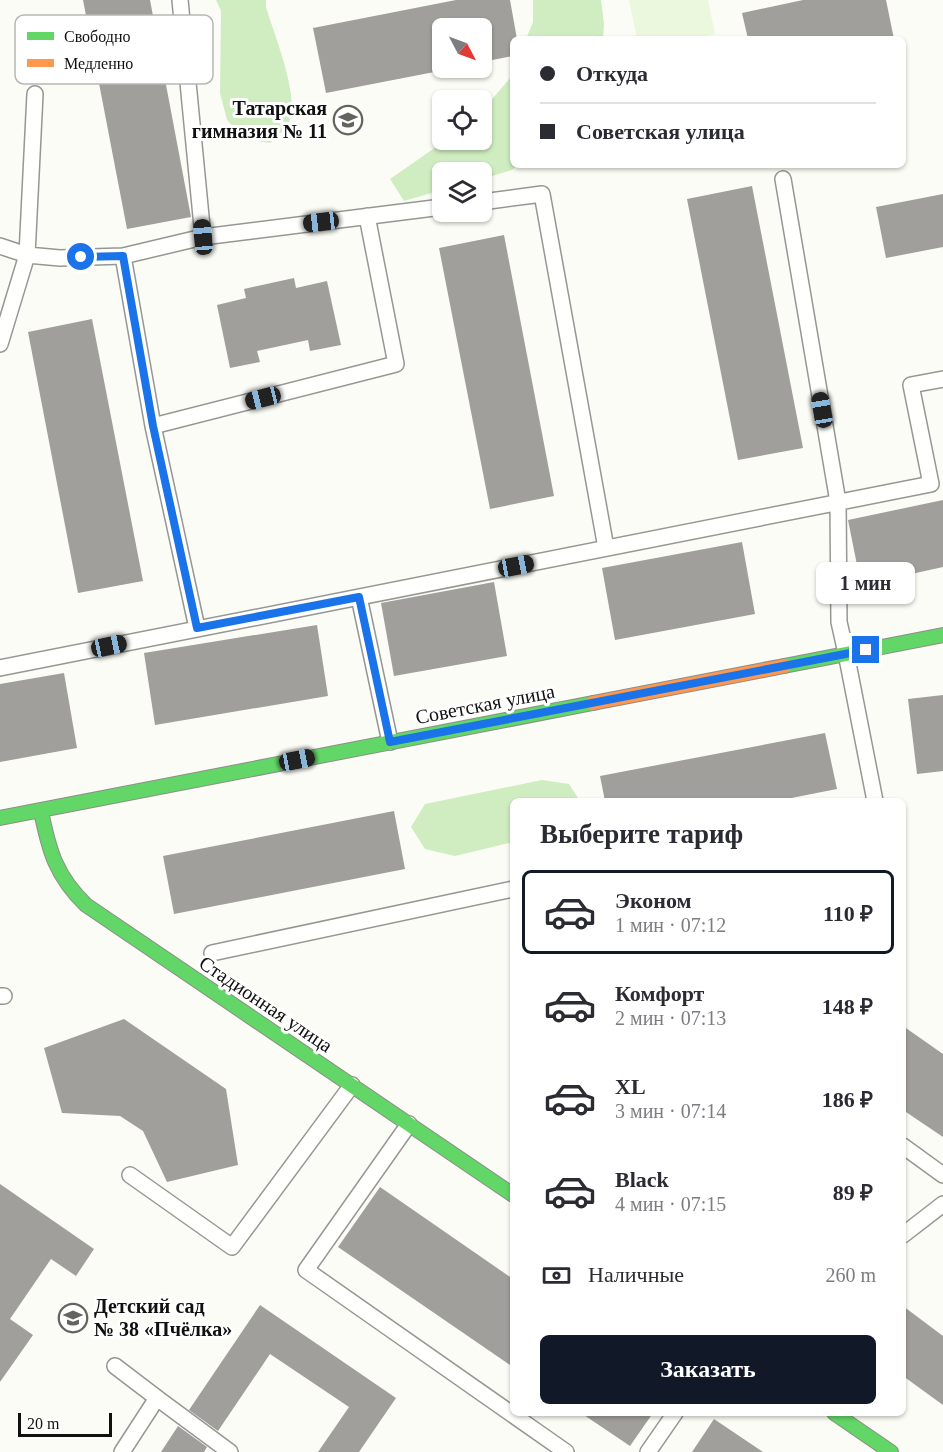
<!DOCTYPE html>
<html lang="ru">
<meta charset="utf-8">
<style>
:root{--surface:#fff;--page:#f7f7f7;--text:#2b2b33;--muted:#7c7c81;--line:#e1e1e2;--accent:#111827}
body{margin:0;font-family:Georgia,serif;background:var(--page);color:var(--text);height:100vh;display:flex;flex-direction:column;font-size:22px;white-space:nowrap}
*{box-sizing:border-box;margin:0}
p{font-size:20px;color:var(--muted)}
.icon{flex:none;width:33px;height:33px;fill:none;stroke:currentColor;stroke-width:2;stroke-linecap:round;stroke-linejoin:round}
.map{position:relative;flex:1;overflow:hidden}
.panel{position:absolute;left:510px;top:798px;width:396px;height:618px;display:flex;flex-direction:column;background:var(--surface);border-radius:9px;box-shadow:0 2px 4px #0004}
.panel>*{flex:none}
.guide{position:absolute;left:510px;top:36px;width:396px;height:132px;border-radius:9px;box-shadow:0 2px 4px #0004;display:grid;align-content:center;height:132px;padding:0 30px;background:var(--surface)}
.needle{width:39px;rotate:131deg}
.buttons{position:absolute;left:432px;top:18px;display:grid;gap:12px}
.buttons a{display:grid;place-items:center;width:60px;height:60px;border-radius:9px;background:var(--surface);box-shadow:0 2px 4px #0004;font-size:30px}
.scale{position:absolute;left:18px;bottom:15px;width:94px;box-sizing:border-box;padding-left:6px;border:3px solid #101010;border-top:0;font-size:16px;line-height:21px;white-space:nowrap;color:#101010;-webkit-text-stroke:4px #fff;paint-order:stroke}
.end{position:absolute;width:27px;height:27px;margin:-14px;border:8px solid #1a73e8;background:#fff;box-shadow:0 0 0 3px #fff}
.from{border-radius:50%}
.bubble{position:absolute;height:42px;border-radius:9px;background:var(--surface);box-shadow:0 2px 4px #0004;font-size:20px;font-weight:600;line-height:42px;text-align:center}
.car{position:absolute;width:18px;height:36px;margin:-18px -9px;border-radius:8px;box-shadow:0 0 4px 2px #0007;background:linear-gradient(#222 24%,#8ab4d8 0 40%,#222 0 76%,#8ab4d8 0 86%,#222 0)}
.guide b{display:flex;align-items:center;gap:21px;height:57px;font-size:22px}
.guide b+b{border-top:2px solid var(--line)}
.guide i{width:15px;height:15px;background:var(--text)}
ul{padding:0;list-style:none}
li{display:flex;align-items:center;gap:18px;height:84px;margin:0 12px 9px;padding:0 18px;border:3px solid transparent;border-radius:9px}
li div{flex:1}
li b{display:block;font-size:22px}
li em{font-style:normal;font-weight:600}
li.selected{border-color:var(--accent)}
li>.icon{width:54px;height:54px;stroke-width:1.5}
h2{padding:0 30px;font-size:27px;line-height:72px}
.pay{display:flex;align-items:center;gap:15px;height:66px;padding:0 30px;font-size:22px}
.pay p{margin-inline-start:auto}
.button{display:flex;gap:12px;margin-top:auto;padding:12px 30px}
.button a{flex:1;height:69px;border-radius:9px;background:var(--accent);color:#fff;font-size:24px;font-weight:600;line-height:69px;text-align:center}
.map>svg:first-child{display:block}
.forest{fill:#cfedc1}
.pitch{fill:#ecf8de}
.building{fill:#a09f9b}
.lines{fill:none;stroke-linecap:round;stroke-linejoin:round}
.lane-casing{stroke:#969694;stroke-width:18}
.fast-casing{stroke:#8d8d8a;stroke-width:16}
.slow-casing{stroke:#8d8d8a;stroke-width:16}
.lane{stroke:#fffffe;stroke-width:15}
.fast{stroke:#63d668;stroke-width:14}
.slow{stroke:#ff974d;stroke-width:14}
.route{stroke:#1a73e8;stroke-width:8}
.labels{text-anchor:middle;stroke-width:6;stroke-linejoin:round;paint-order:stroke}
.poi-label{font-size:20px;font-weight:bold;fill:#101010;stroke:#fff;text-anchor:end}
.street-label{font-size:20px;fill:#101010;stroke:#fff}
.key{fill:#fff;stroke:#b7b7b7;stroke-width:1.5}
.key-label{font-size:16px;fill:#101010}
</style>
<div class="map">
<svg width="943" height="1452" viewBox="0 0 943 1452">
<rect width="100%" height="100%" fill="#fcfcf6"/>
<!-- forest -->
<path class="forest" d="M216,0H266V7C274,35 300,95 289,122C286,129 276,137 270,143L244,139L227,120L220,93L221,11Z
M533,0H601L604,24L603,39H526L533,22Z
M513,71V165H517L512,170L482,179V172H442V190L404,201L390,179L446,140H482V111L510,78Z
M542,780L569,784L580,801H513V842L455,856L425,849L411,827L425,804Z"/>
<!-- pitch -->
<path class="pitch" d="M629,0H708L715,34L688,39H637Z"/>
<!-- building -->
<path class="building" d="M83,0H150L191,217L127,229Z
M456,0H510L517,39H513V56L482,62V28H442V68H455L326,93L313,28Z
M803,0H886L894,39H748L742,13Z
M752,186L803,448L738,460L687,199Z
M943,194V247L886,258L876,207Z
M504,235L554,496L490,509L439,248Z
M294,278L296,288L327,281L341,345L310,351L308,340L257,351L260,362L230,368L217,305L246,298L244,289Z
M92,319L143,581L78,593L28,332Z
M943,500V567L861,585L848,520Z
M742,542L755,614L615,640L602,568Z
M494,582L507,656L394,676L381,603Z
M317,625L328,696L155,725L144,653Z
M64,673L77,748L0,762V684Z
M943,695V771L917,774L908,699Z
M825,733L837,789L776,801H605L600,776Z
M394,811L405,869L174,914L163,856Z
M124,1019L226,1089L238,1165L167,1182L143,1131L120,1116L62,1113L44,1048Z
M903,1026L943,1054V1137L903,1110Z
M0,1184L94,1249L76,1276L51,1259L10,1319L33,1335L0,1382Z
M380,1187L513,1279V1367L338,1247Z
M260,1305L396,1398L359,1452H318L349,1407L270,1354L218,1431L189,1410Z
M903,1306L943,1336V1405L903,1376Z
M581,1413H653L630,1446Z
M714,1419L763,1452H692Z
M178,1426L207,1447L204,1452H161Z"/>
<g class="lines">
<!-- lane casing -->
<g class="lane-casing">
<path id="lane" d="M180,0L203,237
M783,179L838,502L839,622L846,653L875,801
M482,202L542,194L606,548
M0,246L27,255L60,258L123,256L203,237L442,207
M123,256L153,426L197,628
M0,344L27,255L35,94
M153,426L396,364L367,216
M359,597L390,742
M0,668L931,484L911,385L943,379
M212,953L513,889
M0,996H4
M409,1124L306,1270L566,1452
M903,1146L943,1175
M130,1175L232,1247L352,1085
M903,1235L943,1204
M115,1366L157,1398L122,1452
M157,1398L230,1452
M648,1452L675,1413"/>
</g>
<!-- fast casing -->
<g class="fast-casing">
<path id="fast" d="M784,666L943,635
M41,811C49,851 56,876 86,905L513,1195
M0,818L593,703
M834,1413L891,1452"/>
</g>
<!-- slow casing -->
<g class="slow-casing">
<path id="slow" d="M593,703L784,666"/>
</g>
<!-- lane -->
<use href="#lane" class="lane"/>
<!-- fast -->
<use href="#fast" class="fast"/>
<!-- slow -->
<use href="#slow" class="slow"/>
</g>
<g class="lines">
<!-- route -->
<path class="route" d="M81,257L123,256L153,426L197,628L359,597L390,742L866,650"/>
</g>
<!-- icons -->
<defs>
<g id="school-ring" transform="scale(1.5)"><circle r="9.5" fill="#fff" stroke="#636360" stroke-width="1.5"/><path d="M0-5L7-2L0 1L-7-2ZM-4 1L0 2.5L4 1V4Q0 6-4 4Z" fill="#636360"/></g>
</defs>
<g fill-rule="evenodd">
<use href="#school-ring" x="348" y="120"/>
<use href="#school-ring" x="73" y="1318"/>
</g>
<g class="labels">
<!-- poi labels -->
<g class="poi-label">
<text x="327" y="115">Татарская<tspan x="327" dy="23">гимназия № 11</tspan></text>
<text x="94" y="1313" text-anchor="start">Детский сад<tspan x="94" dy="23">№ 38 «Пчёлка»</tspan></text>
</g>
<!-- street labels -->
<g class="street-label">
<text transform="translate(485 704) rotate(-11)" y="7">Советская улица</text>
<text transform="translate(266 1004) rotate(34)" y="7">Стадионная улица</text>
</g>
</g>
<!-- legend -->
<rect x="15" y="15" width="198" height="69" rx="9" class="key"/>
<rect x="27" y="32" width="27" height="8" fill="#63d668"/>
<rect x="27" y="59" width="27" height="8" fill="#ff974d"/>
<g class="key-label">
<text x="64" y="42">Свободно</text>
<text x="64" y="69">Медленно</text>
</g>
</svg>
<div class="buttons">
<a><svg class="needle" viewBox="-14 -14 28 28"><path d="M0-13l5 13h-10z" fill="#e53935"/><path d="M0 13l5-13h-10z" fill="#7c7c81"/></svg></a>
<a><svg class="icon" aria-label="locate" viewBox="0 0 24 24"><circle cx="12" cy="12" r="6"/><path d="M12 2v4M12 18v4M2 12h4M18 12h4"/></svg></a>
<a><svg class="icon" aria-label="layers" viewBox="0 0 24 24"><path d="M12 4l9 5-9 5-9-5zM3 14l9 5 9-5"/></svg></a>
</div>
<div class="scale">20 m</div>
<i class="end from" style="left:81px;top:257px"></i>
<i class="end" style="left:866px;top:650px"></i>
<div class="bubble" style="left:816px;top:562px;width:99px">1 мин</div>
<i class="car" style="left:321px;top:222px;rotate:263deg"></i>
<i class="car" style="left:203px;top:237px;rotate:355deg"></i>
<i class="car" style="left:263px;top:398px;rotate:256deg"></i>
<i class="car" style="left:822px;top:410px;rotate:350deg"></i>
<i class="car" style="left:516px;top:566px;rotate:79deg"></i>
<i class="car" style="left:109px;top:646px;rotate:78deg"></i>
<i class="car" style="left:297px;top:760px;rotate:79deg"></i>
<div class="guide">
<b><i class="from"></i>Откуда</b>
<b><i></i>Советская улица</b>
</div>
<section class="panel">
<h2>Выберите тариф</h2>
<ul>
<li class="selected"><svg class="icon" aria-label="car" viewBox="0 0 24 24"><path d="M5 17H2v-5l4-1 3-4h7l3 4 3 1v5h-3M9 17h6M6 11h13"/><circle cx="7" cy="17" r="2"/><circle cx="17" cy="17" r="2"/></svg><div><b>Эконом</b><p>1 мин · 07:12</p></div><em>110 ₽</em></li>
<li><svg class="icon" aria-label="car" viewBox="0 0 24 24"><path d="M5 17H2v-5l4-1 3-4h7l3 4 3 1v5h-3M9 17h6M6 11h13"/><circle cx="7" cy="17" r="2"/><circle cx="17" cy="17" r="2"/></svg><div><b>Комфорт</b><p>2 мин · 07:13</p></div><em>148 ₽</em></li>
<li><svg class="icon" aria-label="car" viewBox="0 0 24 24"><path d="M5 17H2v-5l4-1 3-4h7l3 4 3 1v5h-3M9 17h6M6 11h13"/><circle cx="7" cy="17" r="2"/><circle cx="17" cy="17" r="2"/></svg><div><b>XL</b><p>3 мин · 07:14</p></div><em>186 ₽</em></li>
<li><svg class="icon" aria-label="car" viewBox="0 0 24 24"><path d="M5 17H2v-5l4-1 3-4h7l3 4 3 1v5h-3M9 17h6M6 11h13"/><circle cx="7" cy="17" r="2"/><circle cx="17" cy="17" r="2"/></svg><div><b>Black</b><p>4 мин · 07:15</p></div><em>89 ₽</em></li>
</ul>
<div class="pay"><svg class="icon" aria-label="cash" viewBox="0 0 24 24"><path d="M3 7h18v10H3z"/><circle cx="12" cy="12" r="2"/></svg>Наличные<p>260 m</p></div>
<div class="button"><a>Заказать</a></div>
</section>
</div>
